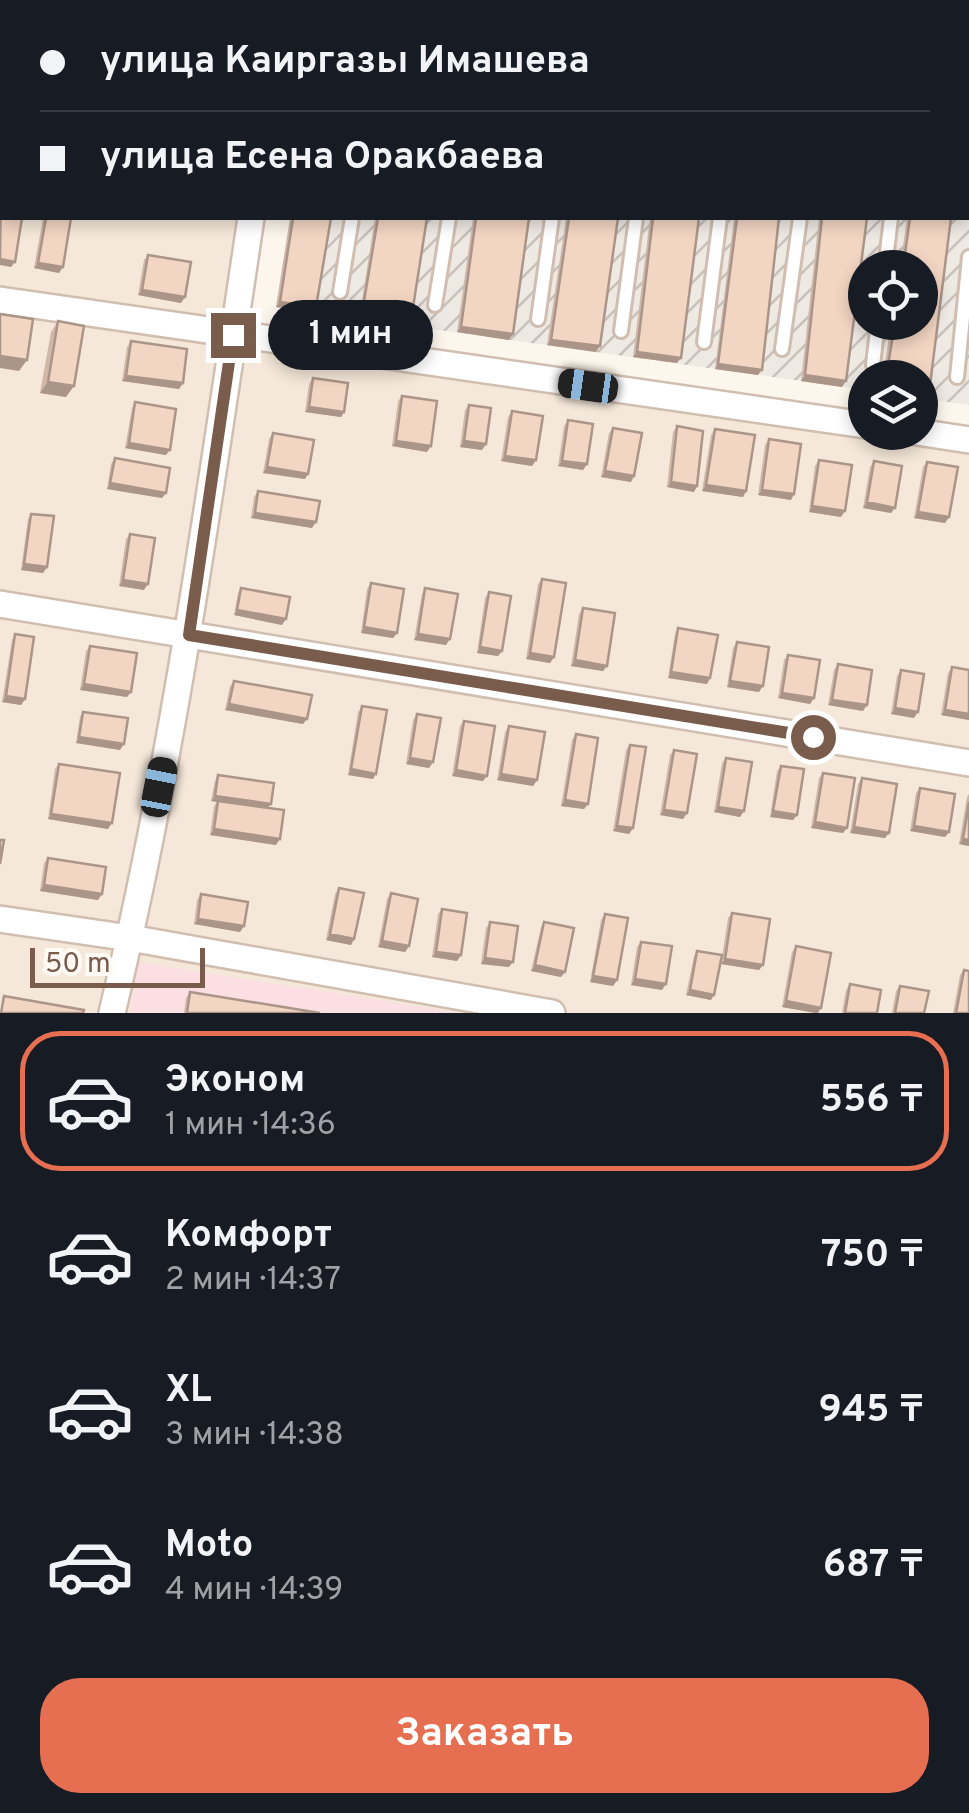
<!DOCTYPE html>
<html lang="ru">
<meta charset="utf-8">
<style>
:root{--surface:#171b24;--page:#242831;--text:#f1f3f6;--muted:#9ea1a6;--line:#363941;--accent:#e76f51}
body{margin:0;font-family:Overpass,sans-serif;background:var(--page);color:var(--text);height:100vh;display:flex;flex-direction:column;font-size:38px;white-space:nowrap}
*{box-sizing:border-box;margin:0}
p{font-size:32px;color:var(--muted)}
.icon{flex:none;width:55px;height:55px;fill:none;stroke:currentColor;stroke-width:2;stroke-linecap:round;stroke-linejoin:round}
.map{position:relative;height:1013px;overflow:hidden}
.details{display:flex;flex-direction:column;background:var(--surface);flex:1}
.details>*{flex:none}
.guide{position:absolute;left:0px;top:0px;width:970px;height:220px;box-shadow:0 5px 15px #0003;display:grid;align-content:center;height:220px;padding:0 40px;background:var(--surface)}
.tools{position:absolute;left:848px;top:250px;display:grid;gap:20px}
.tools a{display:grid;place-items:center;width:90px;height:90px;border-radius:50%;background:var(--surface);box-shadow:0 5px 15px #0003;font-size:50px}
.scale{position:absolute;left:30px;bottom:25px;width:175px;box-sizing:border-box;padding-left:10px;border:5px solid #7a5c4d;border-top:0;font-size:28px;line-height:35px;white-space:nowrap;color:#7a5c4d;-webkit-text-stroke:8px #fffaf3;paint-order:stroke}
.end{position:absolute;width:45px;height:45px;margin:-22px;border:12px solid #7a5c4d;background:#fff;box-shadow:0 0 0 5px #fff}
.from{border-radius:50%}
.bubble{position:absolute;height:70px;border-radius:35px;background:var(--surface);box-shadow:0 5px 15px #0003;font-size:32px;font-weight:700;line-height:70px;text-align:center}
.car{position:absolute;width:30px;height:60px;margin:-30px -15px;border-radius:12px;box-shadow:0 0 8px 2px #0007;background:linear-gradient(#222 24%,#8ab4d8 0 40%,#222 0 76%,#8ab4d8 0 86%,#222 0)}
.guide b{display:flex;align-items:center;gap:35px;height:95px;font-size:38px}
.guide b+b{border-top:2px solid var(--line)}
.guide i{width:25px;height:25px;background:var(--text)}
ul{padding:18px 0 0;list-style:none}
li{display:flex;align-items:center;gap:30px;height:140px;margin:0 20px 15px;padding:0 20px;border:5px solid transparent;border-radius:40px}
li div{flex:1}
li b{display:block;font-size:38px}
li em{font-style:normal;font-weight:700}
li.selected{border-color:var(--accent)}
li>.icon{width:90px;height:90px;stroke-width:1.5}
.action{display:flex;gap:20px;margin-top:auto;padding:20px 40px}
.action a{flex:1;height:115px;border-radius:40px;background:var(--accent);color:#fff;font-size:40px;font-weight:700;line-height:115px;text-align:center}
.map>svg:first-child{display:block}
.residential{fill:#f5e8da}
.industrial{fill:url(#industrial-furrows);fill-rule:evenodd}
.medical{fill:#fbdfe3}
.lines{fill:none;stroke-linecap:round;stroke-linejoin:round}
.service-casing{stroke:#d1beb0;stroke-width:18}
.minor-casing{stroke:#d1beb0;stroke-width:30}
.service{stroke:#fff;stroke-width:12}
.minor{stroke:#fff;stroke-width:25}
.wall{fill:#d1b7a8}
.shaded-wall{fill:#aa9588}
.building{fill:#f3d5c3;stroke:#aa9588;stroke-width:2.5}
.route{stroke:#7a5c4d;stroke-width:12}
</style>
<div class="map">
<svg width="969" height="1013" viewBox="0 0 969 1013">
<defs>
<pattern id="industrial-furrows" width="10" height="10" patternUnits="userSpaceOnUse" patternTransform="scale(2.5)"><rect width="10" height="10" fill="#efe9e4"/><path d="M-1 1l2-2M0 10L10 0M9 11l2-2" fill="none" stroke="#c7c0bb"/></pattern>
</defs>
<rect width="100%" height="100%" fill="#fdf6ec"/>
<!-- residential -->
<path class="residential" d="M0,0H283L2,2V218H251L233,334L865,432L917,433L969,440V1013H0Z"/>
<!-- industrial -->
<path class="industrial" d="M322,0H969V405L920,398V378H865V390L276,307L290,218H968V2H322ZM865,268H920V322H865Z"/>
<!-- medical -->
<path class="medical" d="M138,962L460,1013H130Z"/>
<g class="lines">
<!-- service casing -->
<g class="service-casing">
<path id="service" d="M680,0L686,2
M386,2L387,0
M485,2V0
M581,2V0
M664,2V0
M713,2V0
M805,2V0
M892,2L893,0
M968,49L969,41
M968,131L969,132
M885,268L891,218
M340,292L352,218
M435,305L449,218
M538,319L552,218
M621,331L636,218
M704,342L720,218
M782,349L800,218
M873,365L878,322
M957,377L969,257"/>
</g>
<!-- minor casing -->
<g class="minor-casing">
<path id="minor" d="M283,2V0
M0,300L865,425
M917,432L969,440
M0,604L969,763
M0,919L130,938L552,1013
M112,1013C175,751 211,484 251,218"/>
</g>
<!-- service -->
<use href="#service" class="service"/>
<!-- minor -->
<use href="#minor" class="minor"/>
</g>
<!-- wall -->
<path class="wall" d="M43,218H71L59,273L34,268Z
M290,218H331L313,312L276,307Z
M375,218H427L407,325L359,319Z
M473,218H529L509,340L457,332Z
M566,218H618L596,352L547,345Z
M650,218H699L677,363L633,357Z
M734,218H779L758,375L715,369Z
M819,218H867L842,387L801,381Z
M907,218H951L929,393L926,399L920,378H883L891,322H920V268H900Z
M148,255L181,303L138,295L144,260Z
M58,321L66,397L40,393L51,332Z
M131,341L183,383L179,389L122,381L127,347Z
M313,378L344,412L341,417L305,412L309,384Z
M402,396L427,452L392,446L398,401Z
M135,402L166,455L125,448L132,408Z
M469,405L486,444L482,450L460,447L465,410Z
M512,411L536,460L532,466L501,461L508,417Z
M568,420L587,464L583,470L558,466L564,426Z
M677,426L697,486L694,492L667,487L673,432Z
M613,428L631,482L601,477L609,433Z
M715,429L746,491L743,497L702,491L711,435Z
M273,433L305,479L263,473L269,439Z
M769,439L791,500L758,495L765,445Z
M115,458L166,493L162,498L107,489L111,464Z
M819,460L841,517L809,512L815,466Z
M874,461L891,513L863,508L870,467Z
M927,462L949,517L945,523L914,518L923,467Z
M258,491L312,528L251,518L254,497Z
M31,514L47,567L43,573L21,570L28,519Z
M130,534L144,590L119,586L126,539Z
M542,579L554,657L550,663L526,659L538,584Z
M371,583L397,633L393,638L361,633L367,589Z
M241,588L282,625L234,615L238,593Z
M425,588L446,645L414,640L422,594Z
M489,592L502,651L498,656L477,653L485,598Z
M583,608L607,666L603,671L571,666L579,614Z
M678,628L707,684L668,678L675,634Z
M15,634L25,699L21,705L2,702L12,640Z
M737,642L759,692L727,687L733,648Z
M90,646L127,697L80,690L86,651Z
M788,655L814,698L810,704L778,698L784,660Z
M838,664L863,711L828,705L834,670Z
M952,667L969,720L941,715L948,673Z
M901,670L914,718L891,714L897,676Z
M234,681L303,724L225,710L230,686Z
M362,706L373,779L348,775L358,712Z
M83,712L120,750L76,743L80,717Z
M417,714L433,762L429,768L406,764L413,720Z
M464,721L483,781L452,776L460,726Z
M509,726L537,780L533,786L497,780L505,732Z
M576,734L588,804L584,809L561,806L572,740Z
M630,745L633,828L629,834L613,831L626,750Z
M674,750L687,813L683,819L660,815L670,755Z
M726,758L740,817L714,812L722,763Z
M59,764L108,829L48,819L55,769Z
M781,766L797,815L793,820L770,817L777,771Z
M823,773L843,833L811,828L819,778Z
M218,775L268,808L276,845L210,835L214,806L217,802L211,801L215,781Z
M862,778L885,838L850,833L858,784Z
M920,788L949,832L945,837L910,831L916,793Z
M969,794V846L959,844L967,797Z
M48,858L98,900L40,891L44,863Z
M339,888L354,939L351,945L326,940L335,894Z
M391,893L409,946L405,952L378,947L387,899Z
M201,894L244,926L240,932L194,924L197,900Z
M442,909L461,955L457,961L432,957L438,914Z
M732,913L763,965L759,970L721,964L728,918Z
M605,914L617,980L613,986L590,982L601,920Z
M490,922L509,967L481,964L486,928Z
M544,922L561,977L531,971L541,927Z
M641,942L662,990L631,985L637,947Z
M796,946L818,1013L782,1007L792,952Z
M697,951L711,1000L686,995L694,956Z
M964,970L969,1013H953L960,975Z
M850,984L877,1013H842L846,990Z
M900,986L924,1013H892L896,991Z
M190,992L320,1013H184L186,998Z"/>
<!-- shaded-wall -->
<path class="shaded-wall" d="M0,259L15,262L11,267L0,265Z
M38,263L63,267L59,273L34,268Z
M142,290L185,297L181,303L138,295Z
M280,302L316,307L313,312L276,307Z
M362,313L411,320L407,325L359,319Z
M461,327L513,334L509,340L457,332Z
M551,340L600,346L596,352L547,345Z
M637,352L681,358L677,363L633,357Z
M0,356L27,360L19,371L0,368Z
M718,364L762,370L758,375L715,369Z
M805,375L846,381L842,387L801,381Z
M126,376L183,383L179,389L122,381Z
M48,382L74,386L66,397L40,393Z
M920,392L929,393L926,399L920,398Z
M309,407L344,412L341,417L305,412Z
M396,441L431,446L427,452L392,446Z
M464,441L486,444L482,450L460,447Z
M129,443L170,450L166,455L125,448Z
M505,456L536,460L532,466L501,461Z
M562,461L587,464L583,470L558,466Z
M267,467L308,474L305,479L263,473Z
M605,471L634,476L631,482L601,477Z
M671,482L697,486L694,492L667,487Z
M110,483L166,493L162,498L107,489Z
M706,485L746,491L743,497L702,491Z
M762,490L794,494L791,500L758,495Z
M867,502L895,508L891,513L863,508Z
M812,506L845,511L841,517L809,512Z
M918,512L949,517L945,523L914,518Z
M255,513L316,522L312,528L251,518Z
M24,564L47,567L43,573L21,570Z
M123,580L148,584L144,590L119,586Z
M237,610L286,619L282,625L234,615Z
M364,627L397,633L393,638L361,633Z
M418,634L450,639L446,645L414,640Z
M480,647L502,651L498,656L477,653Z
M530,653L554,657L550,663L526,659Z
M575,660L607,666L603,671L571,666Z
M671,672L710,678L707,684L668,678Z
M730,681L763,686L759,692L727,687Z
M84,684L131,692L127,697L80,690Z
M782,693L814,698L810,704L778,698Z
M6,696L25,699L21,705L2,702Z
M832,700L867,705L863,711L828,705Z
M229,704L307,719L303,724L225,710Z
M895,708L918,712L914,718L891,714Z
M945,710L969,714V720L941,715Z
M79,737L124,744L120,750L76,743Z
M410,758L433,762L429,768L406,764Z
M351,769L376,774L373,779L348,775Z
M456,770L487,776L483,781L452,776Z
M501,774L537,780L533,786L497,780Z
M215,796L271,804L267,809L211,801Z
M565,800L588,804L584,809L561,806Z
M718,807L744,811L740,817L714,812Z
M664,810L687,813L683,819L660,815Z
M773,811L797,815L793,820L770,817Z
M51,814L112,823L108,829L48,819Z
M815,822L847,828L843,833L811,828Z
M617,826L633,828L629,834L613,831Z
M914,826L949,832L945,837L910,831Z
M854,827L889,833L885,838L850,833Z
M214,829L280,839L276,845L210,835Z
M963,839L969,840V846L959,844Z
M44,885L102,894L98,900L40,891Z
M198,919L244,926L240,932L194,924Z
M330,934L354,939L351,945L326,940Z
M382,941L409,946L405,952L378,947Z
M436,952L461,955L457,961L432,957Z
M485,958L513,962L509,967L481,964Z
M725,959L763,965L759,970L721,964Z
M535,965L565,972L561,977L531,971Z
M593,976L617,980L613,986L590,982Z
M635,979L666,984L662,990L631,985Z
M690,990L714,995L711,1000L686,995Z
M786,1001L821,1008L818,1013H815L782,1007Z"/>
<!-- building -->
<path class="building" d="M27,0H59V2H26Z
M76,0H109L108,2H76Z
M325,0H365V2H325Z
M414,0H460V2H414Z
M508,0H560L559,2H508Z
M602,0H642L649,2H601Z
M739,0H780L779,2H745Z
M828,0H871V2H828Z
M915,0H959V2H915Z
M1,196L2,197V218H22L15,262L0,259Z
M46,218H71L63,267L38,263Z
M293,218H331L316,307L280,302Z
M378,218H427L411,320L362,313Z
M476,218H529L513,334L461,327Z
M569,218H618L600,346L551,340Z
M653,218H699L681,358L637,352Z
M737,218H779L762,370L718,364Z
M822,218H867L846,381L805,375Z
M910,218H951L929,393L920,392V378H886L895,322H920V268H903Z
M148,255L191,262L185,297L142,290Z
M0,314L33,319L27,360L0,356Z
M58,321L84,326L74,386L48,382Z
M131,341L187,349L183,383L126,376Z
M313,378L348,383L344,412L309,407Z
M402,396L437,401L431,446L396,441Z
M135,402L176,409L170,450L129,443Z
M469,405L491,408L486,444L464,441Z
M512,411L543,416L536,460L505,456Z
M568,420L593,424L587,464L562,461Z
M677,426L703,431L697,486L671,482Z
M613,428L642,433L634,476L605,471Z
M715,429L755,435L746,491L706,485Z
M273,433L314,440L308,474L267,467Z
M769,439L801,444L794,494L762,490Z
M115,458L170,468L166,493L110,483Z
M819,460L852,465L845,511L812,506Z
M874,461L902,466L895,508L867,502Z
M927,462L958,467L949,517L918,512Z
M258,491L320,501L316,522L255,513Z
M31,514L54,516L47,567L24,564Z
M130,534L155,538L148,584L123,580Z
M542,579L566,583L554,657L530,653Z
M371,583L404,589L397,633L364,627Z
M241,588L290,597L286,619L237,610Z
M425,588L458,594L450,639L418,634Z
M489,592L511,596L502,651L480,647Z
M583,608L615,613L607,666L575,660Z
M678,628L718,635L710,678L671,672Z
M15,634L34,637L25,699L6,696Z
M737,642L769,647L763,686L730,681Z
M90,646L137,653L131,692L84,684Z
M788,655L820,660L814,698L782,693Z
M838,664L872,670L867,705L832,700Z
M952,667L969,670V714L945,710Z
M901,670L924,674L918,712L895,708Z
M234,681L312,695L307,719L229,704Z
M362,706L387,710L376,774L351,769Z
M83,712L128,718L124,744L79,737Z
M417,714L441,718L433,762L410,758Z
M464,721L495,726L487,776L456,770Z
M509,726L545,732L537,780L501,774Z
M576,734L598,738L588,804L565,800Z
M630,745L646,747L633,828L617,826Z
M674,750L697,754L687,813L664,810Z
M726,758L752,762L744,811L718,807Z
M59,764L120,773L112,823L51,814Z
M781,766L804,769L797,815L773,811Z
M823,773L855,778L847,828L815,822Z
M218,775L274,783L271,804L215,796Z
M862,778L897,784L889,833L854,827Z
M920,788L955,794L949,832L914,826Z
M218,801L284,810L280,839L214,829Z
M969,802V840L963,839Z
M0,840H4L0,864Z
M48,858L106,867L102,894L44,885Z
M339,888L364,893L354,939L330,934Z
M391,893L418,899L409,946L382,941Z
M201,894L248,902L244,926L198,919Z
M442,909L467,913L461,955L436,952Z
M732,913L770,919L763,965L725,959Z
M605,914L628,918L617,980L593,976Z
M490,922L518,926L513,962L485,958Z
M544,922L574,928L565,972L535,965Z
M641,942L672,946L666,984L635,979Z
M796,946L831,953L821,1008L786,1001Z
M697,951L722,955L714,995L690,990Z
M964,970L969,971V1013H956Z
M850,984L881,990L877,1013H845Z
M900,986L929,991L924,1013H895Z
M190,992L320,1013H187Z
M4,996L84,1010L83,1013H1Z"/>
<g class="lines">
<!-- route -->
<path class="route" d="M233,335L189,635L813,737"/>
</g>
</svg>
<div class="tools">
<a><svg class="icon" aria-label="locate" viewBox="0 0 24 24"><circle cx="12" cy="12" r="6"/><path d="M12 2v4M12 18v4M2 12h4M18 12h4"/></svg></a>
<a><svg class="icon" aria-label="layers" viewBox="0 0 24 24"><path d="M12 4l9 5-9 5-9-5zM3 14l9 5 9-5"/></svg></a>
</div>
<div class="scale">50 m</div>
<i class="end from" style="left:813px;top:737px"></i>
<i class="end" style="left:233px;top:335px"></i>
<div class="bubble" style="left:268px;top:300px;width:165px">1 мин</div>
<i class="car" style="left:588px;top:386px;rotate:278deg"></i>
<i class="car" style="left:159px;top:787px;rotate:11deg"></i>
<div class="guide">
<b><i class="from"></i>улица Каиргазы Имашева</b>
<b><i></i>улица Есена Оракбаева</b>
</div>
</div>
<section class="details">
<ul>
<li class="selected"><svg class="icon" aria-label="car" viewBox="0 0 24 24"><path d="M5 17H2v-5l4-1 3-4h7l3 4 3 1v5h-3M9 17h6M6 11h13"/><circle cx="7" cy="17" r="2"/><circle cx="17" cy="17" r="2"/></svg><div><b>Эконом</b><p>1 мин · 14:36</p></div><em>556 ₸</em></li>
<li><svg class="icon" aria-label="car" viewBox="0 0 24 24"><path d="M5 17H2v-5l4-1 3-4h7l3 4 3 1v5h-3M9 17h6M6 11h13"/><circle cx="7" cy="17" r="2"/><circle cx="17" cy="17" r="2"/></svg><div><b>Комфорт</b><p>2 мин · 14:37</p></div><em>750 ₸</em></li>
<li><svg class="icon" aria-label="car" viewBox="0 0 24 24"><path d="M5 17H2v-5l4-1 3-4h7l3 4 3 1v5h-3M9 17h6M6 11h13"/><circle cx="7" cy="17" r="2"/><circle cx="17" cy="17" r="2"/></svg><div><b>XL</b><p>3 мин · 14:38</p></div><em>945 ₸</em></li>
<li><svg class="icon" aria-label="car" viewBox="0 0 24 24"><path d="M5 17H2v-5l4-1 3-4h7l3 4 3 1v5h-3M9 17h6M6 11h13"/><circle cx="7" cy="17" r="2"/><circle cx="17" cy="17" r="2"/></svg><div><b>Moto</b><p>4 мин · 14:39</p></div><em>687 ₸</em></li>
</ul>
<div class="action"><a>Заказать</a></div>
</section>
